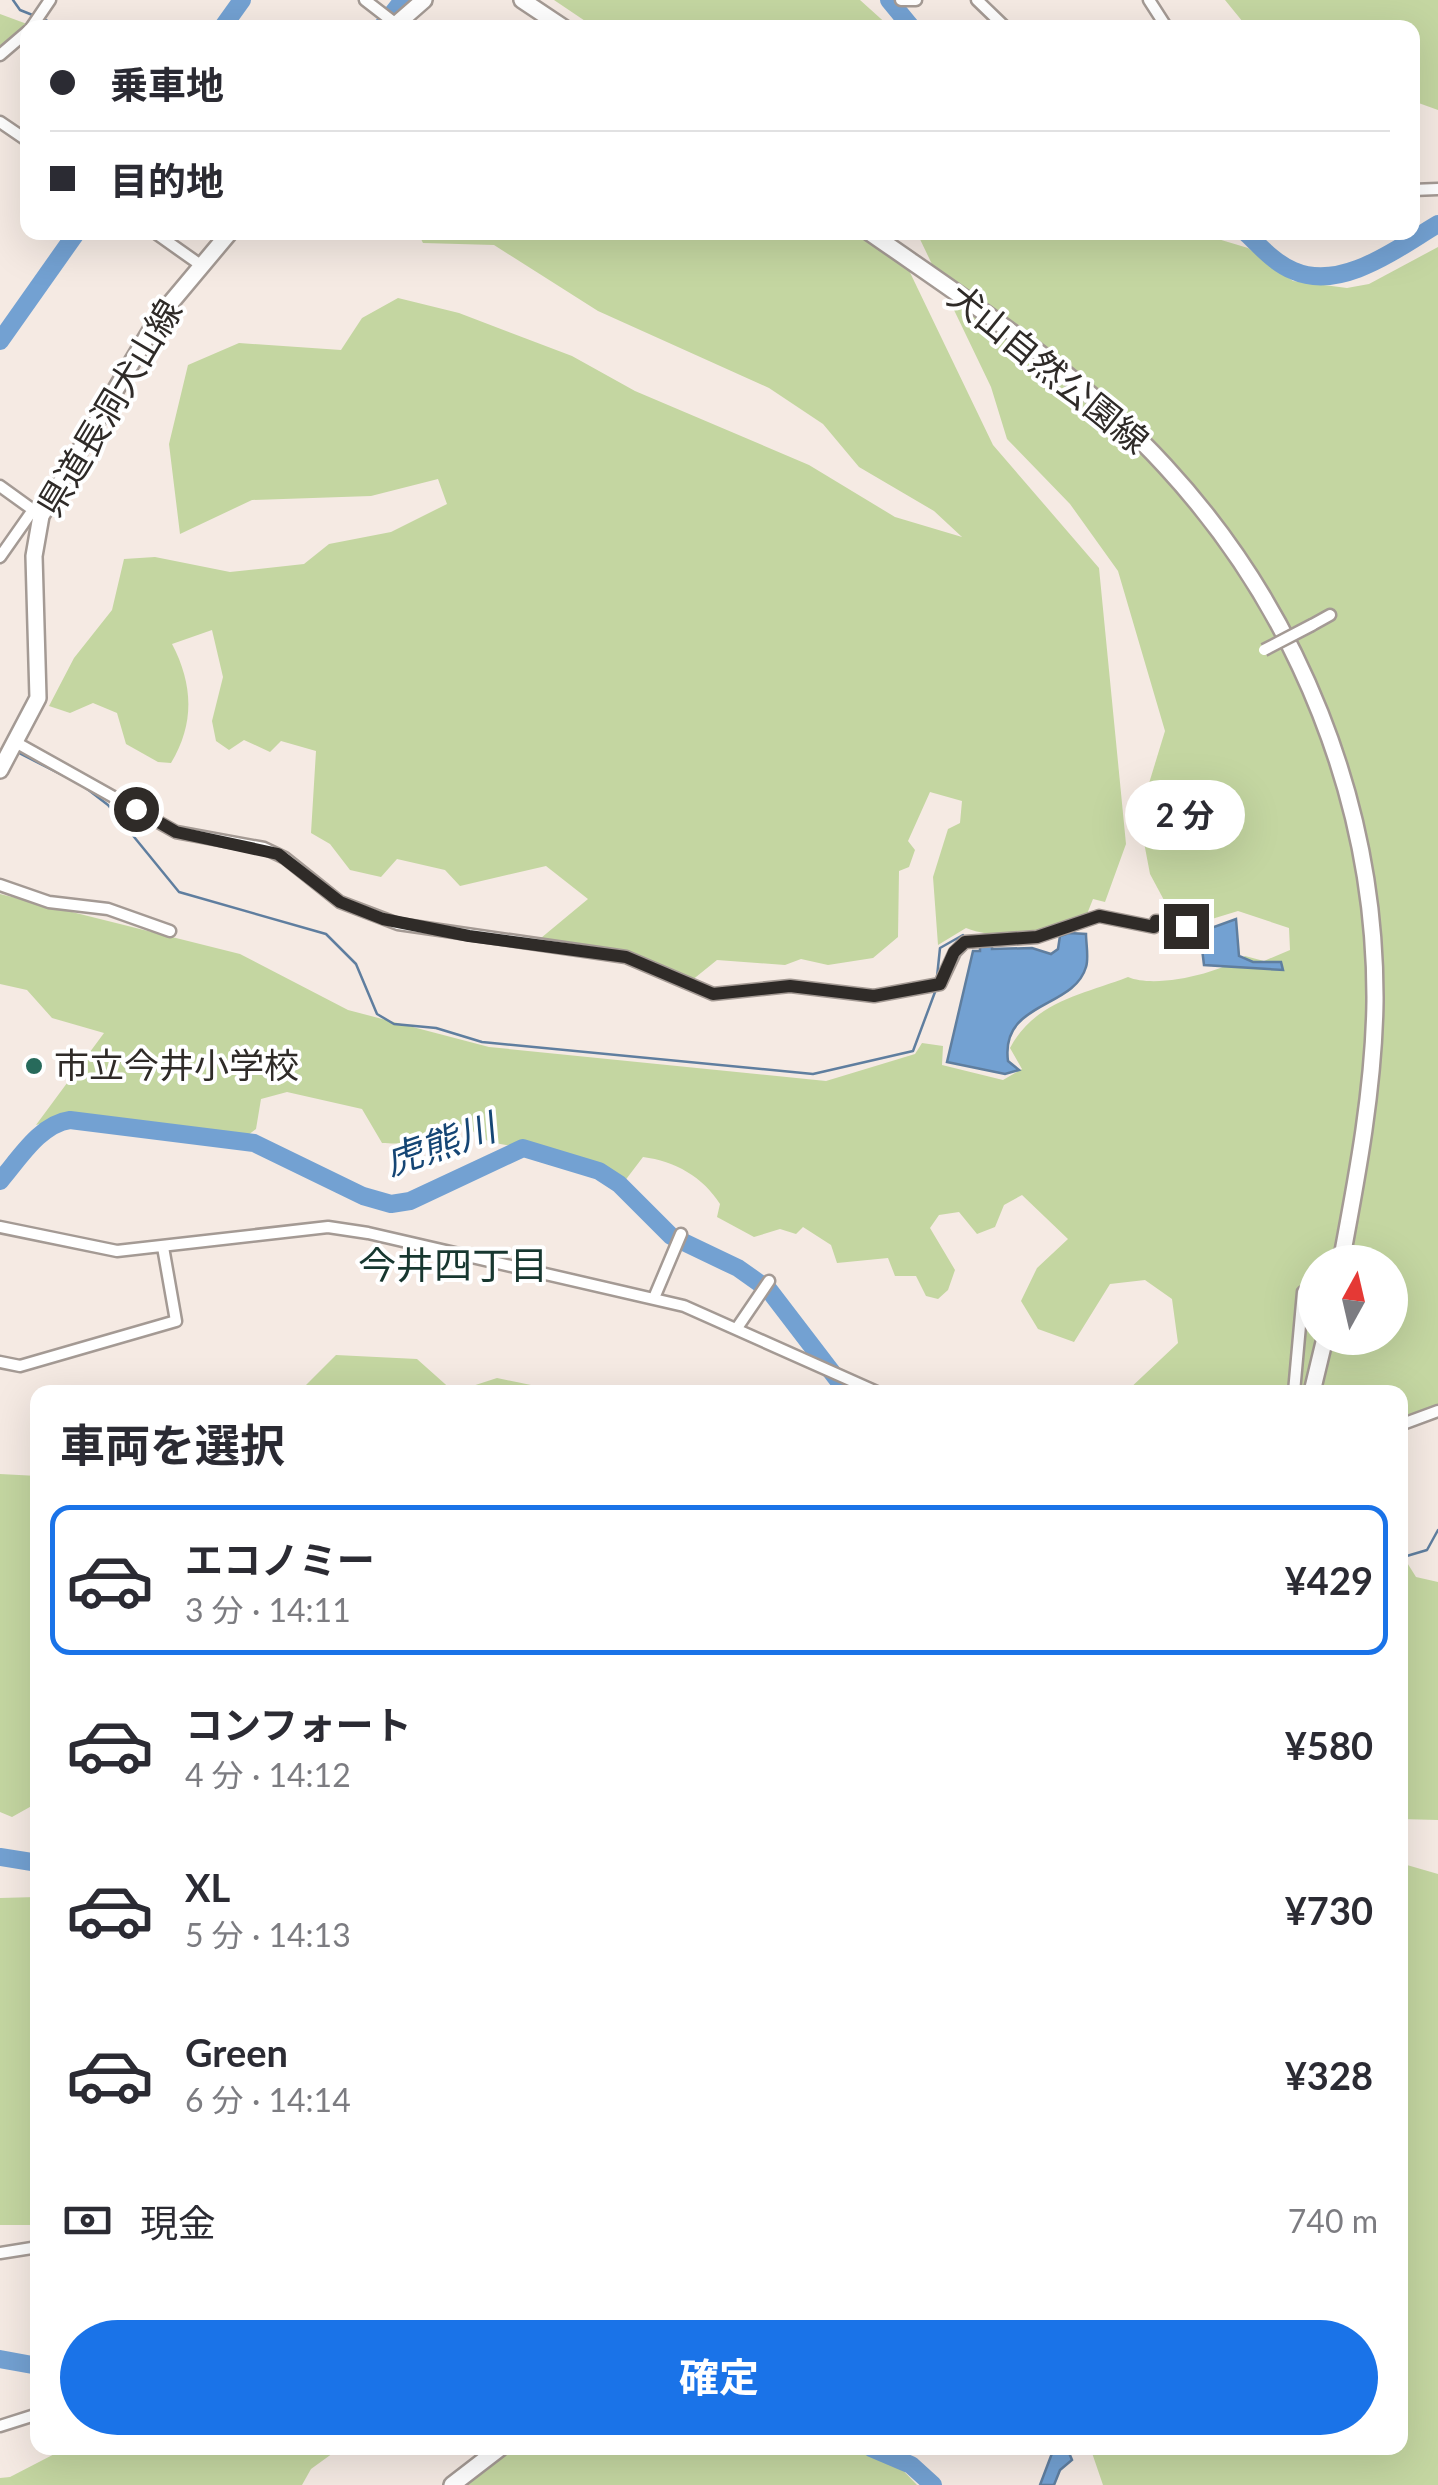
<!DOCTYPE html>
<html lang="ja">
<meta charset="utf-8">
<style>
:root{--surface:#fff;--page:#f2f2f3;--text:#2b2b33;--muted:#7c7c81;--line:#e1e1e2;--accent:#1a73e8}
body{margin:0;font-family:Lato,"Noto Sans JP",sans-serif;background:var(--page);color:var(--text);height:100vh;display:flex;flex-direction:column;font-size:38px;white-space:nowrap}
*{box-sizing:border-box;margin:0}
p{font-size:32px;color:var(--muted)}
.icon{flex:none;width:55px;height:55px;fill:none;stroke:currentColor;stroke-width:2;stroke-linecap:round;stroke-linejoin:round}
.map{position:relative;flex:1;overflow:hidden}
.panel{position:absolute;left:30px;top:1385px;width:1378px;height:1070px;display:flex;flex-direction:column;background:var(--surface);border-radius:20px;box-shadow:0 10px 40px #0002}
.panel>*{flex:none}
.hud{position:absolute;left:20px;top:20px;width:1400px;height:220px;border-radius:20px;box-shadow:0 10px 40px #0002;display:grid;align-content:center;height:220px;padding:0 30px;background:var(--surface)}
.needle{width:65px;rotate:8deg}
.tools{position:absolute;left:1298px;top:1245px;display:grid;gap:20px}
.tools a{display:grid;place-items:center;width:110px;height:110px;border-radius:50%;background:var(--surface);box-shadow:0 10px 40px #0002;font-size:50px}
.end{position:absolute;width:45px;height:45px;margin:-22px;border:12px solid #2f2b28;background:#fff;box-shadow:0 0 0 5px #fff}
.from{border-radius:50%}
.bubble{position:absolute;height:70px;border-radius:35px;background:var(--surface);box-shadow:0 10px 40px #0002;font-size:32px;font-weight:700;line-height:70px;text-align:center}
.hud b{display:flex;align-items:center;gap:35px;height:95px;font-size:38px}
.hud b+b{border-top:2px solid var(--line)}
.hud i{width:25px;height:25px;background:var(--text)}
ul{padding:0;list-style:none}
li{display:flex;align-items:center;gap:30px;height:150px;margin:0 20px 15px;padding:0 10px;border:5px solid transparent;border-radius:20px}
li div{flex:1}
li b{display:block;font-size:38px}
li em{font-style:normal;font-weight:700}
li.on{border-color:var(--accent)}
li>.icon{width:90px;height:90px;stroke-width:1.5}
h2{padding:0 30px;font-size:45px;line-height:120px}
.pay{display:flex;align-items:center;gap:25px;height:110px;padding:0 30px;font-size:38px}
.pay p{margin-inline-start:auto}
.primary-button{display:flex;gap:20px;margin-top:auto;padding:20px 30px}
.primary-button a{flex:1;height:115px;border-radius:60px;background:var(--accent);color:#fff;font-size:40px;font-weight:700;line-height:115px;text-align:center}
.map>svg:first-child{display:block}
.green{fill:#c4d6a1;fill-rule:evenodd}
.water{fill:#73a1d2;stroke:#5f7e9f;stroke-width:2.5}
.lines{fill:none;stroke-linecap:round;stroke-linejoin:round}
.stream{stroke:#5f7e9f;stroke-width:2.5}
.river{stroke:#73a1d2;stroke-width:18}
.street-casing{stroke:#a49a94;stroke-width:15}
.secondary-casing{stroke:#a49a94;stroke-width:20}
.street{stroke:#fff;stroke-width:10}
.secondary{stroke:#fff;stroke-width:15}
.street-bridge-casing{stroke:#a49a94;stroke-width:15;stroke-linecap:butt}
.street-bridge{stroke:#fff;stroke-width:10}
.route{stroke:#2f2b28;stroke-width:12}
.poi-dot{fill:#276a5b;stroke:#fff;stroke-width:4}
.labels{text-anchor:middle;stroke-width:8;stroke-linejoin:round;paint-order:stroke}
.street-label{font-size:35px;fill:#2f2b28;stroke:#fff}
.poi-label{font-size:35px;fill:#2f2b28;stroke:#fff;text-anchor:start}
.water-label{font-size:38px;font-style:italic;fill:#154675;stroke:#fff}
.neighbourhood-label{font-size:38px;fill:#17372f;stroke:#fff}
</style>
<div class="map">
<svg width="1438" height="2485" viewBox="0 0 1438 2485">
<rect width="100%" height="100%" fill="#f5eae3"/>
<!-- green -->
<path class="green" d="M554,0H860L890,27H594Z
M1225,0H1438V110L1413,101L1412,28L1247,27Z
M0,14L27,24L0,48Z
M418,233H891L993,445L1099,568L1126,844L1105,902L1093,899L1087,914C1046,929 1009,944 966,928L938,945L933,877L948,829L960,823L962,801L930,792L908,841L915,850L909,867L899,871L898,937L873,958L828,965L801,959L785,965L717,960L691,981L627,951L541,938L588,899L546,866L460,886L445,870L397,859L381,877L350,870L330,844L311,833L316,751L281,741L270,752L244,740L229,750L216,741L212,721L223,677L212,630L172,644C193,684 195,723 171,763L158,762L126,744L117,713L93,703L70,713L49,706L74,658L112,610L124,559L155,557L230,572L304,564L329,544L391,532L447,504L438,479L371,496L252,500L180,534L169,444L188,365L239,343L341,350L362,318L398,298L459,313L572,356L635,391L809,465L895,517L962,537L934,511L859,467L823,424L769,388L598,311L494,245L423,243Z
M917,233H1198L1248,248L1293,281L1347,288L1369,284L1438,247V1406L1400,1421V1392H1126L1178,1343L1172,1299L1145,1280L1110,1284L1074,1342L1038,1329L1021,1301L1037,1268L1068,1239L1022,1195L1004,1205L995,1227L977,1234L959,1212L939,1215L930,1228L955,1270L948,1290L938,1299L926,1296L916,1276H895L888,1258L837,1263L831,1245L803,1227L796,1234L780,1229L754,1237L717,1217L720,1204C703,1177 675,1161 643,1157L624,1182C583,1156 537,1152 491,1142C479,1139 470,1124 456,1127C422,1134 425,1146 382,1143L362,1109L287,1092L261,1099L256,1129L244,1138L66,1116L36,1125L104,1033L52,1018L27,990L0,984V894L240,954L348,1010L489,1047L826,1081L915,1054L922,1043L943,1046L942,1065L1003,1080L1022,1069L1010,1048C1035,1001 1082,995 1128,977C1156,989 1220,973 1245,956L1264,961L1290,950L1289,928L1238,911L1202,922L1173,917L1150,874L1139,816L1165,731L1118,571L1070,504L1007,439L991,387ZM1315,1262H1390V1338H1315Z
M336,1355L417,1359L454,1392L497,1378L565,1392H222L244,1387L303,1388Z
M0,1474L38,1476L37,1803L12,1817L0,1812Z
M1400,1561H1406L1416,1577L1438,1582V1820L1400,1819Z
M1400,1863L1438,1874V2485H1103L1091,2450L1084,2448H1400Z
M37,1897V2225H0V1898Z
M66,2448H340L311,2469L302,2485H0V2478L10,2477Z
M513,2448H855L894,2461L917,2485H465Z"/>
<!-- water -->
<path class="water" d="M1236,919L1239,956L1253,962H1281L1283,970L1204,965L1200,932Z
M1069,933L1086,934C1086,944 1089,958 1086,967C1074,1009 1000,1001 1008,1061L1019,1070L1005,1074L947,1062L973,951H980V943H992V949L1032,948L1051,954L1058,949L1060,936Z
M1054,2448H1067L1072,2460L1060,2470L1054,2485H1040Z"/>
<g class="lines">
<!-- stream -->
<path class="stream" d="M13,0L20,10L35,16
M43,19L62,28
M17,752L82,785L108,805L179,892L326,934L356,964L377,1014L394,1024L436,1028L482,1042L813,1074L913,1051L935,992
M937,977L940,948L963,935
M1400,1558L1427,1550L1438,1530"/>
<!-- river -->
<path class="river" d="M889,0L912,28
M222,28L242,0
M381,28L403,0
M1245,232C1260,246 1274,263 1294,271C1342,292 1399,247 1438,224
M0,341L77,232
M0,1181C19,1159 40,1124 70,1120L254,1143L363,1196L391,1204L410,1201L523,1148L599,1171L619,1184L671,1236L738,1268L769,1290L847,1392
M0,1857L38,1863
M0,2359L38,2366
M871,2448L911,2465L933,2485"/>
<!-- street casing -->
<g class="street-casing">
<path id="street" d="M365,0L396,24
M901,0H916
M977,0L1006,28
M1149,0L1167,28
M31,28L50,0
M0,55L28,31
M0,122L28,141
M1412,190L1438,189
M154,232L202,266
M0,486L36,512
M0,557L33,510
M1312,625L1330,615
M17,743L176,832L264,848L285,858L340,902L398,924L626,957L713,994L790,986L874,996L940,984L955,952L965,942L1037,937L1099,916L1154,927L1156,921L1186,926
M0,885L49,902L108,909L170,931
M0,1227L117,1251L328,1227L368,1233L684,1306L877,1392
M654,1298L681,1234
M737,1328L769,1281
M0,1362L20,1366L176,1321L163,1247
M1294,1392L1303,1292L1315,1294
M1400,1425L1438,1411
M0,2253L38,2247
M0,2426L38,2414"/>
</g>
<!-- secondary casing -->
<g class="secondary-casing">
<path id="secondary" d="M522,0L564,28
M392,28L424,0
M869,232C972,304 1080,373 1165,466C1298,610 1376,803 1375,1001C1374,1088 1357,1177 1341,1262
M0,770L38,698L34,556L41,516L158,318L230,232
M1312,1392L1325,1338
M452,2485L500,2448"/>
</g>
<!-- street -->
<use href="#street" class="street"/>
<!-- secondary -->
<use href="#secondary" class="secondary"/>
<!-- street-bridge casing -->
<g class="street-bridge-casing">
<path id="street-bridge" d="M1264,650L1312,625"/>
</g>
<!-- street-bridge -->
<use href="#street-bridge" class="street-bridge"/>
</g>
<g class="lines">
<!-- route -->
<path class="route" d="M136,809L176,832L278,854L340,902L383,919L469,936L626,957L713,994L790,986L874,996L940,984L954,952L965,942L1037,937L1099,916L1154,927L1156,921L1186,926"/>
</g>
<!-- markers -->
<circle class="poi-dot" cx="34" cy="1066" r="10"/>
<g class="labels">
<!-- street labels -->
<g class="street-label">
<text transform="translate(1048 369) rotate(39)" y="12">犬山自然公園線</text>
<text transform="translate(110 408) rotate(-59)" y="12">県道長洞犬山線</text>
</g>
<!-- poi labels -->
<g class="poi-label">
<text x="54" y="1078">市立今井小学校</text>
</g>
<!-- water labels -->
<g class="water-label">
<text transform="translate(440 1145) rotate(-19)" y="13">虎熊川</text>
</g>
<!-- neighbourhood labels -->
<g class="neighbourhood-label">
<text x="453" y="1279">今井四丁目</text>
</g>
</g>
</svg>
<div class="tools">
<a><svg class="needle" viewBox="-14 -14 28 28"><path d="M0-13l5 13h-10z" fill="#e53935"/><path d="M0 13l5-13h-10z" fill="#7c7c81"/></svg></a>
</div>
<i class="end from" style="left:136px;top:809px"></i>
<i class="end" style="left:1186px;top:926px"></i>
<div class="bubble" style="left:1125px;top:780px;width:120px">2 分</div>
<div class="hud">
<b><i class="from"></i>乗車地</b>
<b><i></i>目的地</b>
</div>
<section class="panel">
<h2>車両を選択</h2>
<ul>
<li class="on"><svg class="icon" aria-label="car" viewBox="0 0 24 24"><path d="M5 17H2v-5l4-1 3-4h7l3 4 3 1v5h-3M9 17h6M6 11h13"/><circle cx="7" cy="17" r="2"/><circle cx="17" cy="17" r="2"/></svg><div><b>エコノミー</b><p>3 分 · 14:11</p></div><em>¥429</em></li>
<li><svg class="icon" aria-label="car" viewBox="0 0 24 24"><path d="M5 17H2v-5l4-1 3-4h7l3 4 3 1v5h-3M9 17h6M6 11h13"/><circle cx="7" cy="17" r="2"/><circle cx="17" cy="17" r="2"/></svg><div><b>コンフォート</b><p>4 分 · 14:12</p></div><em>¥580</em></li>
<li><svg class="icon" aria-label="car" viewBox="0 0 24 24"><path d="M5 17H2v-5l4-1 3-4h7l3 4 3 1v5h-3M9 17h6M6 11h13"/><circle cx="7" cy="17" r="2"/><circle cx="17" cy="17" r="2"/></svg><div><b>XL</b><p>5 分 · 14:13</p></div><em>¥730</em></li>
<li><svg class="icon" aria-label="car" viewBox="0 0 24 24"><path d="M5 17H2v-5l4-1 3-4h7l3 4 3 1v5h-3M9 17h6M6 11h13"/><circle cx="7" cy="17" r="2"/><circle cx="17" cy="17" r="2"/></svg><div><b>Green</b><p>6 分 · 14:14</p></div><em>¥328</em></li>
</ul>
<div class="pay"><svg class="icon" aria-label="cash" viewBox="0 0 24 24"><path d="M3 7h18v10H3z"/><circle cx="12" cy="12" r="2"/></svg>現金<p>740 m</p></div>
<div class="primary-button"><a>確定</a></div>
</section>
</div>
